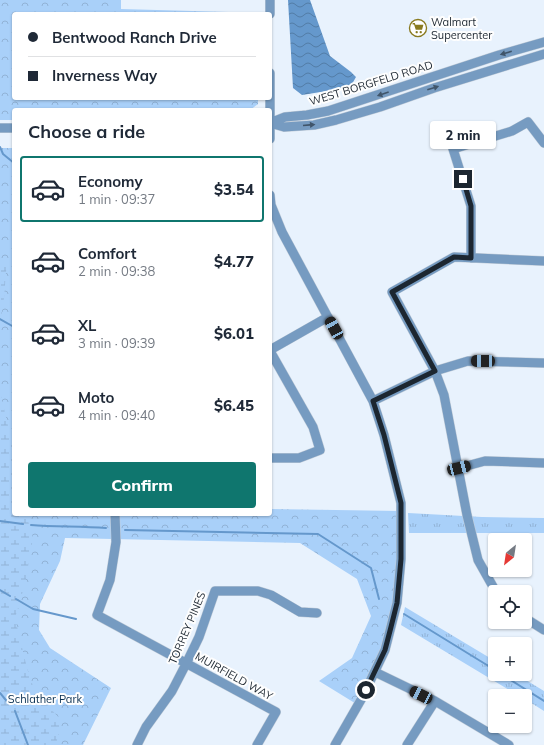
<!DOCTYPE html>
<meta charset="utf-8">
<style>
:root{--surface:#fff;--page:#f6f6f7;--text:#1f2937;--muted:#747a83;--line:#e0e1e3;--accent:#0f766e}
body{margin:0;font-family:Mulish,sans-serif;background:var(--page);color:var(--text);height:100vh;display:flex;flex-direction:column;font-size:15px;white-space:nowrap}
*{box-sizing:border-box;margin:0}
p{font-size:13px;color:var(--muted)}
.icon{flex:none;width:22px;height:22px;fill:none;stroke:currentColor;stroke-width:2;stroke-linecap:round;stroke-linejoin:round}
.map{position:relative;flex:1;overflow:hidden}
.details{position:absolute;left:12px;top:108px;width:260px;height:408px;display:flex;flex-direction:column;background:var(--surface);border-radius:4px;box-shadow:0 1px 3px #0004}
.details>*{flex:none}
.guide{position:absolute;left:12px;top:12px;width:260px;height:88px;border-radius:4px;box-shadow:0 1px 3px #0004;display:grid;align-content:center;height:88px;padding:0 16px;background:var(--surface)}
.needle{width:26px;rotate:210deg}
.controls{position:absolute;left:488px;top:533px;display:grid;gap:8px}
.controls a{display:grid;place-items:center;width:44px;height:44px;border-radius:4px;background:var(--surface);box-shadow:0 1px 3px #0004;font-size:20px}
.end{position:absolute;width:18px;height:18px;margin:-9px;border:5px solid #1c2630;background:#fff;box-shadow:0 0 0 2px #fff}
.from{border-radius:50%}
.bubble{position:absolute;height:28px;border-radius:4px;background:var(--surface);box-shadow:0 1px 3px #0004;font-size:13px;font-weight:800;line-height:28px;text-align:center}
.car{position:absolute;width:12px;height:24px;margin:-12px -6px;border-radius:5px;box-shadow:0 0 3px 1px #0007;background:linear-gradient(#222 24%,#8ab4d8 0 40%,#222 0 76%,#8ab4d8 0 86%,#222 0)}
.guide b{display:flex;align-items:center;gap:14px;height:38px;font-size:15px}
.guide b+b{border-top:1px solid var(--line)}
.guide i{width:10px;height:10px;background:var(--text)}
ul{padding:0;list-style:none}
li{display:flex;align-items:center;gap:12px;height:66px;margin:0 8px 6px;padding:0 8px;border:2px solid transparent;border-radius:4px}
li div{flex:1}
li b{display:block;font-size:15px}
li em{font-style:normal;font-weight:800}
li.selected{border-color:var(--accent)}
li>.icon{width:36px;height:36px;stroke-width:1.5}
h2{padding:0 16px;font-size:18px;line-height:48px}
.button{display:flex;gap:8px;margin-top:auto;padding:8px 16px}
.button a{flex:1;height:46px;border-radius:4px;background:var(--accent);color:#fff;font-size:16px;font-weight:800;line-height:46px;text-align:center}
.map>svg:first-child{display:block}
.grass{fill:url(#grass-tufts)}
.forest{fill:url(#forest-crowns)}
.wetland{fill:url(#wetland-marsh)}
.water{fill:url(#water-waves)}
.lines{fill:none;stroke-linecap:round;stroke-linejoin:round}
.stream{stroke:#6598cc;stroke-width:2}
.minor-casing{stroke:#c3cdd8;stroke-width:10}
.minor{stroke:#769bc1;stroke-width:9}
.oneway{fill:#40556a}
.route{stroke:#1c2630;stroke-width:5}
.labels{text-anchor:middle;stroke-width:4;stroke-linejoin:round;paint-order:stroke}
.poi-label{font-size:11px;fill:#1c2630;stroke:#fefefe;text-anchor:start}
.street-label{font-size:11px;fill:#1c2630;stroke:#fefefe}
.park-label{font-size:11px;fill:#082f51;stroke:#fefefe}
</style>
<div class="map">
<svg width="544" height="745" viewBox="0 0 544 745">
<defs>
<pattern id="grass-tufts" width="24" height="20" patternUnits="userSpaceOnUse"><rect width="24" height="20" fill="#a9d0f9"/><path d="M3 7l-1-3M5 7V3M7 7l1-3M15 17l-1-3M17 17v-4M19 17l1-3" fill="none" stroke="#91b2d6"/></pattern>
<pattern id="forest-crowns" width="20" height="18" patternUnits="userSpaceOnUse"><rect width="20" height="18" fill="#a9d0f9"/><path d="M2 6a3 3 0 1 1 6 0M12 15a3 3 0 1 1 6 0" fill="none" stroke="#91b2d6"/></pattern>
<pattern id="wetland-marsh" width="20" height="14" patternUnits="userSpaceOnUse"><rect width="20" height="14" fill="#a9d0f9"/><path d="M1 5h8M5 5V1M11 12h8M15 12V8" fill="none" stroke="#91b2d6"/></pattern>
<pattern id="water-waves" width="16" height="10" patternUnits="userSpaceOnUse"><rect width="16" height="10" fill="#6598cc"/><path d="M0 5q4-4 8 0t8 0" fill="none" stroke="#527ca6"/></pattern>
</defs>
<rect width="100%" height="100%" fill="#e8f2fd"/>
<!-- grass -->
<path class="grass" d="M408,513L482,517L544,518V533H409Z
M405,607L495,661V674H516L544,691V711L525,699V696H519L401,625Z"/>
<!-- forest -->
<path class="forest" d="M0,0H121V9L261,13V14H14V98H258V104L250,110H14V120H0Z
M0,148H14V514H270V509L401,511V559L385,650L358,705L319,681L352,658L371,616L357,579L300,543L65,538L60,561L40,604L39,630L50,648L111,688L83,745H0Z"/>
<!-- wetland -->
<path class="wetland" d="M0,259H7L4,298L0,325Z
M0,392L14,451V514H26L33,538L25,584L15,618L27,668L35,692L61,720L56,745H0Z"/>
<!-- water -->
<path class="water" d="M288,0H310L330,56L351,72L356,77L352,84L345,88L302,95L293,88Z"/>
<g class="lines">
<!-- stream -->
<path class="stream" d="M0,147L3,154L14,163
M0,319L14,327
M0,521L23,524
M31,525C56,527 81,526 106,528
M125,530L318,534L371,568L379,599
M0,590L10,596
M16,599L33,609L76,619
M404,614L495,670
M501,674L544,701
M0,693L9,704
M15,711L28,745"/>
<!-- minor casing -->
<g class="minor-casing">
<path id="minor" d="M270,0V14
M270,73V139
M270,123L285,117L307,115L328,111L499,55L544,42
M270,123L284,127L314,125L336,120L380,107L434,88L544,54
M0,128H14
M270,195L271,205L282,232L373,401L384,435L401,503V559L397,603L385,650L362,698L335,745
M471,258V206L453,149L512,131L528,122L544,143
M270,350L328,317
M270,351L313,427L320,450L299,458H270
M373,401L435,371L468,361L544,363
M459,468L485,461L544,463
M115,514L116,542L110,580L97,615L276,712L257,745
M496,592L478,560L467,515L444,395L435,371L392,292L454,257L544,261
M525,618L544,630
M375,672L435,701L509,745
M137,745L146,727L172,691L186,664L199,637L215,591H258L271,595L300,612L317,613
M407,745L435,701"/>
</g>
<!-- minor -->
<use href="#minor" class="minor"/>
</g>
<!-- one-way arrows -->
<defs><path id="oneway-solid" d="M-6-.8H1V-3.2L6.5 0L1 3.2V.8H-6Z"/></defs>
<g class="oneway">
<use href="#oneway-solid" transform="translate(506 53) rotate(164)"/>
<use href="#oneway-solid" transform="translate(433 88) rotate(-18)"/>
<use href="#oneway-solid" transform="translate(383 94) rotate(161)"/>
<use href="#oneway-solid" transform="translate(309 125) rotate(-5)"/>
</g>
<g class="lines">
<!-- route -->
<path class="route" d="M366,690L385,650L391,627L397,603L401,559V503L384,435L373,401L435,371L392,292L454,257L471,258V206L463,179"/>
</g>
<!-- icons -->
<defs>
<g id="supermarket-ring" transform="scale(0.9)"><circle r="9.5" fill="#fefefe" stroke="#897a1f" stroke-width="1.5"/><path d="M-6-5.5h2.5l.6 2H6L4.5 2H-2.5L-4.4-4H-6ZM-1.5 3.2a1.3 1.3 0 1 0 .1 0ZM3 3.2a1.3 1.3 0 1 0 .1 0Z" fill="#897a1f"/></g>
</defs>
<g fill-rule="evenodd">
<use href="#supermarket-ring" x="418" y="28"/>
</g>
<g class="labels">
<!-- poi labels -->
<g class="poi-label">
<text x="431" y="26">Walmart<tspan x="431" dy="13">Supercenter</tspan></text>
</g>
<!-- street labels -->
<g class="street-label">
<text transform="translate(371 83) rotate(-17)" y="4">WEST BORGFELD ROAD</text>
<text transform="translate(187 628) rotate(-67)" y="4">TORREY PINES</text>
<text transform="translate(234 676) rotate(29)" y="4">MUIRFIELD WAY</text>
</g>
<!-- park labels -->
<g class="park-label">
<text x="45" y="703">Schlather Park</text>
</g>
</g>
</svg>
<div class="controls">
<a><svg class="needle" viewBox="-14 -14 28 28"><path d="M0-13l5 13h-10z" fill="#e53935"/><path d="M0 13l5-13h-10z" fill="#747a83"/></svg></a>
<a><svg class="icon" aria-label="locate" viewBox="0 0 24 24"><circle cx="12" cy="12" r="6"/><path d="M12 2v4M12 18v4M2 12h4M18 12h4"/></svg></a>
<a>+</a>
<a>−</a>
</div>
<i class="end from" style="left:366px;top:690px"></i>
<i class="end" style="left:463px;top:179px"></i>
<div class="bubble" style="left:430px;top:121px;width:66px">2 min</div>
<i class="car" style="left:334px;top:328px;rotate:331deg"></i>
<i class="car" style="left:483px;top:361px;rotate:271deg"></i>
<i class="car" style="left:459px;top:468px;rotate:76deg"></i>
<i class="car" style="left:421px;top:695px;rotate:296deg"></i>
<div class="guide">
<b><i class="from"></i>Bentwood Ranch Drive</b>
<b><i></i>Inverness Way</b>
</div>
<section class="details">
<h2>Choose a ride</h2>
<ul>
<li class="selected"><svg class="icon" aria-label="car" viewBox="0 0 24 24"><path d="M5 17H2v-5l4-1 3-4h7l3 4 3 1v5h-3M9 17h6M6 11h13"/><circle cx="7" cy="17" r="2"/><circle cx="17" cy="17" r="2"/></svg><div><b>Economy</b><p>1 min · 09:37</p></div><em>$3.54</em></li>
<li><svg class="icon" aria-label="car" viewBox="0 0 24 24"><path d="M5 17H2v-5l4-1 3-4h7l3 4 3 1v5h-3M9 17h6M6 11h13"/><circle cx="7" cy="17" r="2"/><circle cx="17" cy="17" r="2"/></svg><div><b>Comfort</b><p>2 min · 09:38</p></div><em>$4.77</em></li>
<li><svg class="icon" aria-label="car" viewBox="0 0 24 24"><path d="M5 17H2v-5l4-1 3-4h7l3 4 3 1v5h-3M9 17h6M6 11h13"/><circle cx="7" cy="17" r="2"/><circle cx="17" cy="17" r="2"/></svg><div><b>XL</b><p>3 min · 09:39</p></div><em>$6.01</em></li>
<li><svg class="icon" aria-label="car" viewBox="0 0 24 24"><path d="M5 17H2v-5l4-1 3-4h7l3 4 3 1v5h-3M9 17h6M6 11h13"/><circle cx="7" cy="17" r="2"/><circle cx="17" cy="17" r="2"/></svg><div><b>Moto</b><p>4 min · 09:40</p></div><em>$6.45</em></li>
</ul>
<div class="button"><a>Confirm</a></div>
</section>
</div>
